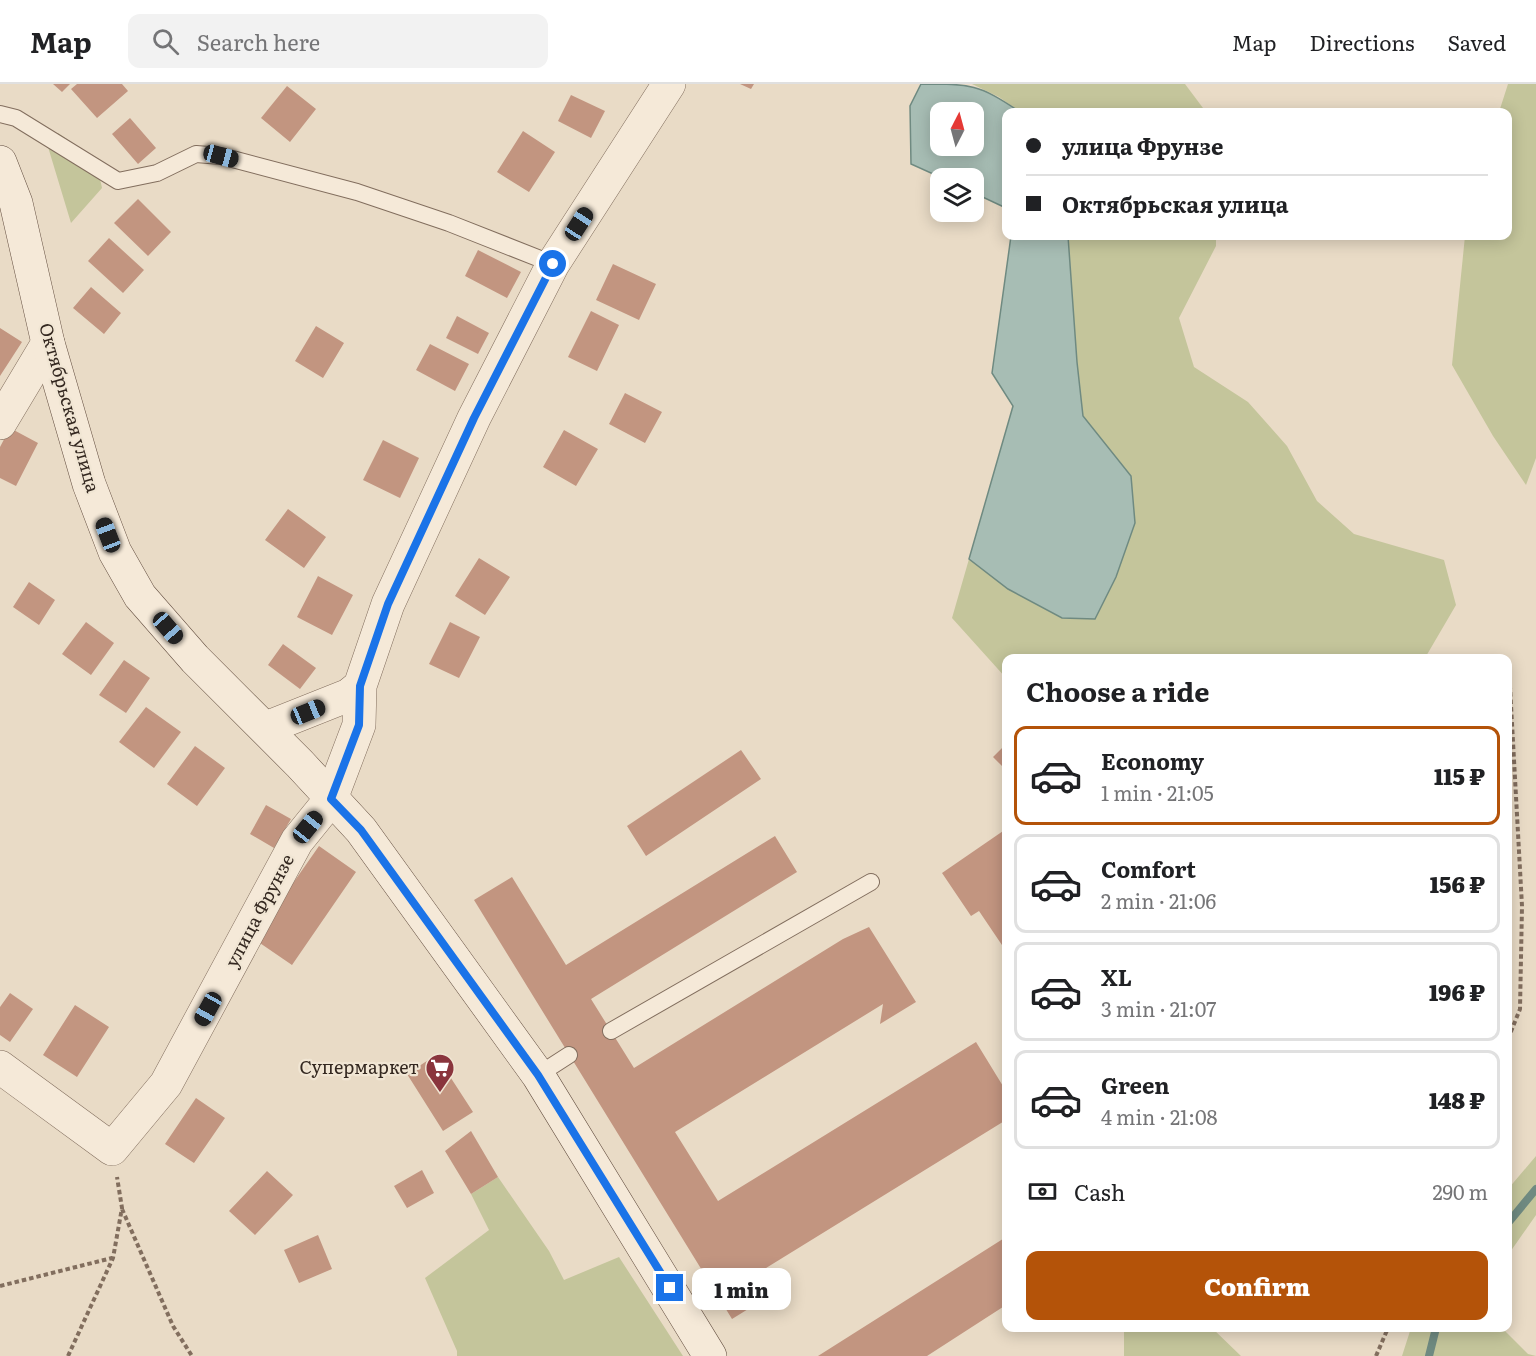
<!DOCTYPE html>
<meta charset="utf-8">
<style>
:root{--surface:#fff;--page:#f2f2f2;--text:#202124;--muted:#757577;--line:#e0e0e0;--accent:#b45309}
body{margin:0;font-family:Literata,serif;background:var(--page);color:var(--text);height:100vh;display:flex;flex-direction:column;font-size:22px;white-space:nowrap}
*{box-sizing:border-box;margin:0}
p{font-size:20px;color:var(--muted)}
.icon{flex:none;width:33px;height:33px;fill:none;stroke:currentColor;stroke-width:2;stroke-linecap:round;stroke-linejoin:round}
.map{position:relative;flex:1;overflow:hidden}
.sheet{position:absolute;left:1002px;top:570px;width:510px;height:678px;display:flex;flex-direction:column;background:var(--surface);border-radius:12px;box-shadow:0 3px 15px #0003}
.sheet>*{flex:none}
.top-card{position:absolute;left:1002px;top:24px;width:510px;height:132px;border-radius:12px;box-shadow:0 3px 15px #0003;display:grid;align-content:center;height:132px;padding:0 24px;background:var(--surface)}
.needle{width:39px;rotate:6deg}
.tools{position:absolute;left:930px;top:18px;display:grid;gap:12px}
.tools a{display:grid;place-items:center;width:54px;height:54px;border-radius:12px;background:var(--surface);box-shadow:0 3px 15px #0003;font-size:30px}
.end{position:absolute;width:27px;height:27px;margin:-14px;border:8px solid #1a73e8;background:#fff;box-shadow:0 0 0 3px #fff}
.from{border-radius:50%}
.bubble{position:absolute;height:42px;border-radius:12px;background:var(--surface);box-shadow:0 3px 15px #0003;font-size:20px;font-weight:800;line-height:42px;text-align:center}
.car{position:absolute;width:18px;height:36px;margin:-18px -9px;border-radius:8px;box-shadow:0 0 4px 2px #0007;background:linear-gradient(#222 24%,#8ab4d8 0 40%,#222 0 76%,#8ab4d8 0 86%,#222 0)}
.top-card b{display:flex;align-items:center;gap:21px;height:57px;font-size:22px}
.top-card b+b{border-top:2px solid var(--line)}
.top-card i{width:15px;height:15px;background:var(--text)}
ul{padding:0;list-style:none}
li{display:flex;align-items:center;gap:18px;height:99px;margin:0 12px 9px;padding:0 12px;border:3px solid var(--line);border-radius:12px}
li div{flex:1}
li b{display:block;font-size:22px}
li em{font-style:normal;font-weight:800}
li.selected{border-color:var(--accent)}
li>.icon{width:54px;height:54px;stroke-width:1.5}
h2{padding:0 24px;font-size:27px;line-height:72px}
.pay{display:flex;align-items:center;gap:15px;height:66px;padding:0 24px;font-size:22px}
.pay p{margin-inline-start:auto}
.button{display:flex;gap:12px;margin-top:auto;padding:12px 24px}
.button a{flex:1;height:69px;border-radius:12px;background:var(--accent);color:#fff;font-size:24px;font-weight:800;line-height:69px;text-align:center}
header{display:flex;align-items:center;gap:36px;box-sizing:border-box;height:84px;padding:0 30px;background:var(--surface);border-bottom:2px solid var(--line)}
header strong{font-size:28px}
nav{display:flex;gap:33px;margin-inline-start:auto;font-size:21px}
.search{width:420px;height:54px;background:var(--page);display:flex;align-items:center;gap:15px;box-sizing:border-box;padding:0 21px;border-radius:12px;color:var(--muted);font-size:22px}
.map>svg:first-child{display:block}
.green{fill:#c4c59b}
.water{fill:#a7bdb4;stroke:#6f8a81;stroke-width:1.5;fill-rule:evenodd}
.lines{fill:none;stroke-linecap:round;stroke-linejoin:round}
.stream{stroke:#6f8a81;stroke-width:8}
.building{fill:#c29580}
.lane-casing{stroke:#826e5e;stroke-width:18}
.street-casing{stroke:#826e5e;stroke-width:34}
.secondary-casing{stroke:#644f41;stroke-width:34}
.path{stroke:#826e5e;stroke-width:4;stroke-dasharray:4.5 3;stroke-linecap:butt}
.lane{stroke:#f5e9d8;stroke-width:16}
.street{stroke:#f5e9d8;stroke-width:33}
.secondary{stroke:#f5e9d8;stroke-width:33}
.route{stroke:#1a73e8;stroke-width:8}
.labels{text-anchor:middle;stroke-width:4.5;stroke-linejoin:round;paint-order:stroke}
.street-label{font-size:18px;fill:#342820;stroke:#f1e6d4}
.poi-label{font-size:18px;fill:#342820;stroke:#f1e6d4;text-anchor:end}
</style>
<header>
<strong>Map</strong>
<div class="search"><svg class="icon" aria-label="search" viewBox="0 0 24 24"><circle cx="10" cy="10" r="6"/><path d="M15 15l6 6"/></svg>Search here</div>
<nav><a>Map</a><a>Directions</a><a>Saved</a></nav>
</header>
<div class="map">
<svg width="1536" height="1272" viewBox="0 0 1536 1272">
<rect width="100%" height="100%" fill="#e9dbc6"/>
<!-- green -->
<path class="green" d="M972,0H1185L1206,28H1020L999,13Z
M1508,0H1536V374L1526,401L1493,352L1452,281L1465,152H1508V28H1499Z
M58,49C80,64 98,76 102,104L71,139L45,53Z
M1068,152H1216V162L1179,234L1194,283L1248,318L1287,362L1317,417L1354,450L1444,476L1456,521L1425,574H1006V594L952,534L969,475L1008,505L1095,535L1116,493L1135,439L1131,392L1083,333L1077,278Z
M1536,1072V1131L1508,1171V1105Z
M498,1093L549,1167L564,1196L619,1173L683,1272H457V1267L425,1194L489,1146L471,1110Z
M1124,1244H1212L1241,1272H1124Z
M1411,1244H1502L1528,1270L1536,1272H1402Z"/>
<!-- water -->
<path class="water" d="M921,0C971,0 979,0 1020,28H1006V124L974,109V94H942L911,80L910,22ZM940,28H974V62H940Z
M1011,152H1068L1077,278L1083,332L1131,392L1135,439L1116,493L1095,535L1062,534L1008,505L969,475L1013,322L992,289Z"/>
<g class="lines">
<!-- stream -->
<path class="stream" d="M1508,1139L1536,1105
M1429,1272L1436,1244"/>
</g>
<!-- building -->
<path class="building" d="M53,0H70L62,8Z
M77,0H122L128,7L97,34L71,5Z
M740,0H754L751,5Z
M287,2L316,25L290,58L261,34Z
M571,11L605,27L591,54L558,37Z
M130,34L156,64L138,80L112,50Z
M523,47L555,68L529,108L497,88Z
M138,115L171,148L148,172L114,139Z
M109,154L144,186L123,209L88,177Z
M478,166L521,188L507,214L465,192Z
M613,180L656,200L639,236L596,216Z
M91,203L121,229L104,250L73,224Z
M591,227L619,241L597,287L568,273Z
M457,232L489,249L478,270L446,254Z
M316,242L344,259L323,294L295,277Z
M0,244L22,258L0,292Z
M430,260L469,280L455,307L416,286Z
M625,309L662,328L645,359L609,340Z
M10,344L38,359L16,402L0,394V363Z
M564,346L598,365L576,402L543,383Z
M383,356L419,374L400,414L363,396Z
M288,425L326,453L304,484L265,456Z
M479,474L510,493L485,531L455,512Z
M318,492L353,511L332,551L297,533Z
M29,498L55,516L39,541L13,523Z
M86,538L114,559L91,591L62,570Z
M450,538L480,553L459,594L429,580Z
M283,560L316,584L300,605L268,581Z
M124,576L150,594L126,629L99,611Z
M146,623L181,648L154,684L119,658Z
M1006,660V686L993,673Z
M195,662L225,684L197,722L167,700Z
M741,666L761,695L646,772L627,742Z
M266,721L291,735L274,764L250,750Z
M1006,745V867L979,827L971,832L942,789Z
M775,752L797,788L591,915L634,984L843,855L869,843L916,918L880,940L883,920L675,1048L718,1117L976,958L1006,1007V1036L761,1187L774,1209L732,1235L474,816L512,793L566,881Z
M319,762L356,788L292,881L254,855Z
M10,909L33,925L10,958L0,951V923Z
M75,921L109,943L77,993L43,971Z
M436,971L473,1028L443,1047L407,990Z
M196,1014L225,1034L194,1079L165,1060Z
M471,1047L498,1093L471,1110L445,1067Z
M422,1086L434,1109L407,1124L394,1102Z
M267,1087L293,1111L255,1151L229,1127Z
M318,1151L332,1185L299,1199L284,1166Z
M1006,1153V1221L927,1272H818Z"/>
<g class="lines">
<!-- lane casing -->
<g class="lane-casing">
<path id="lane" d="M0,30L16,34L118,97L157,89L196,70L221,72L357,108L449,139L553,180
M611,947L871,798
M538,991L569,971"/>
</g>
<!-- street casing -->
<g class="street-casing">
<path id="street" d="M0,339L48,259
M266,644L349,611L360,602
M0,983L112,1065L166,1000L297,757L331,715L359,641L360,602L388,520L474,334L553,180L669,0"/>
</g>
<!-- secondary casing -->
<g class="secondary-casing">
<path id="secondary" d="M0,78L16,119L48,259L89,400L115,468L140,512L195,575L300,680L361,746L538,991L710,1272"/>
</g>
<!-- path -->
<path class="path" d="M1508,955L1520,925L1522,822L1510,603
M122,1125L173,1242L192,1272
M0,1202L112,1174
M68,1272L113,1174L122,1124L117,1093
M1376,1272L1388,1244"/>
<!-- lane -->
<use href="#lane" class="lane"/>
<!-- street -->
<use href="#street" class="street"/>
<!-- secondary -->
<use href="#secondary" class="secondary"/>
</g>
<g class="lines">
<!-- route -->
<path class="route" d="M553,180L474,334L388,520L360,602L359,641L331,715L361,746L538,991L670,1204"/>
</g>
<!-- icons -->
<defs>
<g id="supermarket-pin" transform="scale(1.5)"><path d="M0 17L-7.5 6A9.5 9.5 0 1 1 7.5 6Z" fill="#8a353d" stroke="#f1e6d4"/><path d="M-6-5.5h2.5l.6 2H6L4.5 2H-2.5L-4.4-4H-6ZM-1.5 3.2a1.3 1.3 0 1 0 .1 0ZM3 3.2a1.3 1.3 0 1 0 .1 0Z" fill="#fff"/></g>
</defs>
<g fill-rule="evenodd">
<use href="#supermarket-pin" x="440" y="984"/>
</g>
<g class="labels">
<!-- street labels -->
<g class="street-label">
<text transform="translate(69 324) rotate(74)" y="6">Октябрьская улица</text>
<text transform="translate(260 827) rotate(-62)" y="6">улица Фрунзе</text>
</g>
<!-- poi labels -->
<g class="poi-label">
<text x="419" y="990">Супермаркет</text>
</g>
</g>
</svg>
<div class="tools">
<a><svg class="needle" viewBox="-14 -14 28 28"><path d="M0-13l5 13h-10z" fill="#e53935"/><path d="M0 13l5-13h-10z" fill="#757577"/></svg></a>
<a><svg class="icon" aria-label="layers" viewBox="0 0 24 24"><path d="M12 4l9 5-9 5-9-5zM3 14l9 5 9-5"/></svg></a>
</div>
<i class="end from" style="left:553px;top:180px"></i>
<i class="end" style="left:670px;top:1204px"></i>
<div class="bubble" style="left:692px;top:1184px;width:99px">1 min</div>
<i class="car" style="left:221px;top:72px;rotate:105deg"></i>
<i class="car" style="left:579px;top:140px;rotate:33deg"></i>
<i class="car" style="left:108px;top:451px;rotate:339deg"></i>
<i class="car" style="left:168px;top:544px;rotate:139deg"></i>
<i class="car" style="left:308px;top:628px;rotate:68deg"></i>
<i class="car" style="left:308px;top:743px;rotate:39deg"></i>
<i class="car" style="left:208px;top:925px;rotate:209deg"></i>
<div class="top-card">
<b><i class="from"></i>улица Фрунзе</b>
<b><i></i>Октябрьская улица</b>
</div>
<section class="sheet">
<h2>Choose a ride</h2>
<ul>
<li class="selected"><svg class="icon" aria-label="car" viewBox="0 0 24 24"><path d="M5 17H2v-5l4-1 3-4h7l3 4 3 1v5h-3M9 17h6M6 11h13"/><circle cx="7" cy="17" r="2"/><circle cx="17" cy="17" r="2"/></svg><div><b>Economy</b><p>1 min · 21:05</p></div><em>115 ₽</em></li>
<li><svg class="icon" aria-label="car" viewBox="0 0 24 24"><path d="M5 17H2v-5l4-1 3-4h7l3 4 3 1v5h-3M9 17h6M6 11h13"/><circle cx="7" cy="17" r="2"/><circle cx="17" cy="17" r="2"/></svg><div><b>Comfort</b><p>2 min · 21:06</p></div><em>156 ₽</em></li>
<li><svg class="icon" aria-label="car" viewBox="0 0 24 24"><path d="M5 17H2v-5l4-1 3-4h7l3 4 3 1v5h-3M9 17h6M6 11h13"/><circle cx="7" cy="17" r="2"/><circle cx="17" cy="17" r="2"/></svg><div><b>XL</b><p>3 min · 21:07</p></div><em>196 ₽</em></li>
<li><svg class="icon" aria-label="car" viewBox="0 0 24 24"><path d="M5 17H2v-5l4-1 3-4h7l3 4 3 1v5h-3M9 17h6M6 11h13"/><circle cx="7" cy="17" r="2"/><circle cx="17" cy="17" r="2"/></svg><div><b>Green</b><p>4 min · 21:08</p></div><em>148 ₽</em></li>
</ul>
<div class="pay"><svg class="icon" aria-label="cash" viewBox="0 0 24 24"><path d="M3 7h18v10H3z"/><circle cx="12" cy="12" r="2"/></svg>Cash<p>290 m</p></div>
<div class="button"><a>Confirm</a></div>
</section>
</div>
